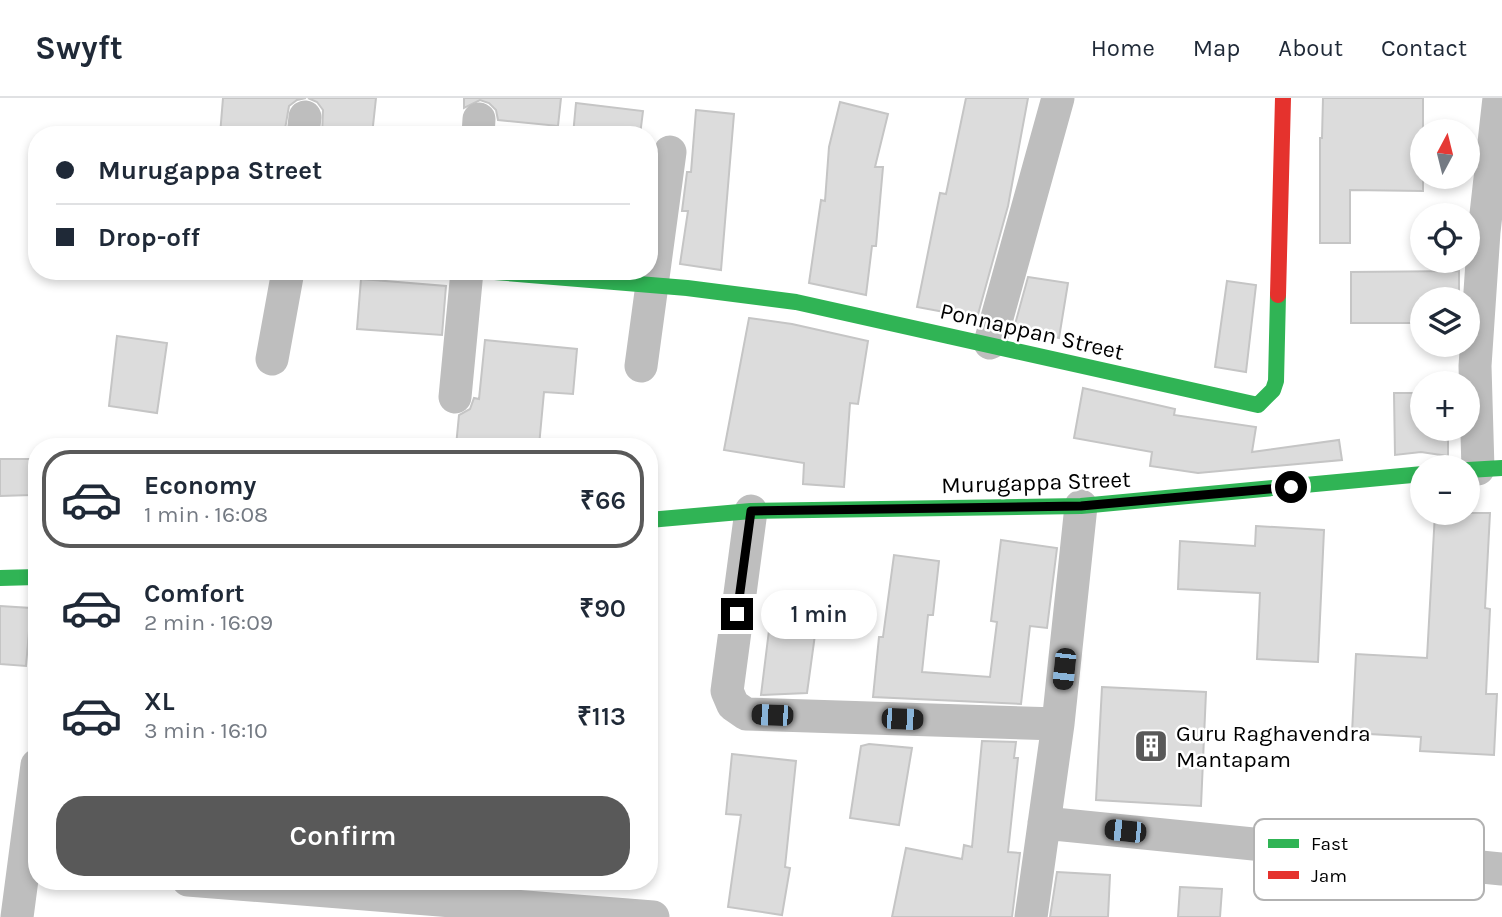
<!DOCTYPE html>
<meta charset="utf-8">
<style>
:root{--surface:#fff;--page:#f6f6f7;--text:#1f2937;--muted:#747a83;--line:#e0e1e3;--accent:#595959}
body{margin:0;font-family:Karla,sans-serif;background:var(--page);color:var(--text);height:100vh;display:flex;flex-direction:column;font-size:26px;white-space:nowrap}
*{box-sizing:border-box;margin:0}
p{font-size:23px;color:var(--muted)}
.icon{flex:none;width:38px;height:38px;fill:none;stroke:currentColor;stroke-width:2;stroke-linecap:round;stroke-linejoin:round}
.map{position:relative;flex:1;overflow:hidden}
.drawer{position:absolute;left:28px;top:340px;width:630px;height:452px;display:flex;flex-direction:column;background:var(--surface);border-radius:28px;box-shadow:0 4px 10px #0003}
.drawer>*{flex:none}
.banner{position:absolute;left:28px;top:28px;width:630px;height:154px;border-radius:28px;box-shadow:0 4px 10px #0003;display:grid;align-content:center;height:154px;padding:0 28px;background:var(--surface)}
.needle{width:46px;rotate:7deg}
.fabs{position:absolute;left:1410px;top:21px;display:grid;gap:14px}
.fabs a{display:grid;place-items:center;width:70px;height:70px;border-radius:50%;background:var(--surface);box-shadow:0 4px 10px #0003;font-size:35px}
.end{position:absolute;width:32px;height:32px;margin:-16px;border:9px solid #000;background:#fff;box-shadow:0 0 0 4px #fff}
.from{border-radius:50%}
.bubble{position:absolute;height:49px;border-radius:24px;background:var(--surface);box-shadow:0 4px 10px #0003;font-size:23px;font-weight:600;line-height:49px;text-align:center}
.car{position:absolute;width:21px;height:42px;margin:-21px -10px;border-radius:9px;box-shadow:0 0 5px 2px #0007;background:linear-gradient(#222 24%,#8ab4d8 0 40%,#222 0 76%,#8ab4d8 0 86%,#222 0)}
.banner b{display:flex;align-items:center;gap:24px;height:66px;font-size:26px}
.banner b+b{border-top:2px solid var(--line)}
.banner i{width:18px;height:18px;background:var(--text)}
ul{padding:12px 0 0;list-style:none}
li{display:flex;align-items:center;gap:21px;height:98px;margin:0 14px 10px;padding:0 14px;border:4px solid transparent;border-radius:28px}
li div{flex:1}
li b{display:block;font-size:26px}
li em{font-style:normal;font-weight:600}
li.current{border-color:var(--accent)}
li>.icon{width:63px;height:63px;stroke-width:1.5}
.button{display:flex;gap:14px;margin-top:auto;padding:14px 28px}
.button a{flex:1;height:80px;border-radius:28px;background:var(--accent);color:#fff;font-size:28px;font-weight:600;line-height:80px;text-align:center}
header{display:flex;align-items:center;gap:42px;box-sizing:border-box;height:98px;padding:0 35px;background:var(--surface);border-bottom:2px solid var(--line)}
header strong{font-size:33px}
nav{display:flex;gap:38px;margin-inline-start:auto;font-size:24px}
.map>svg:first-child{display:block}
.building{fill:#dcdcdc;stroke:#c5c5c5;stroke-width:2}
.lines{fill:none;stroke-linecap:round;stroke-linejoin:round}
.street{stroke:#bebebe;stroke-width:33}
.fast{stroke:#30b455;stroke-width:16}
.jam{stroke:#e5322d;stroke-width:16}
.route{stroke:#000;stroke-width:9}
.labels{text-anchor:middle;stroke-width:5;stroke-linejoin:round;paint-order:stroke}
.street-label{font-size:23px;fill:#000;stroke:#fff}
.poi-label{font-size:23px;fill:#000;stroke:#fff;text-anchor:start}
.key{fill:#fff;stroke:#b2b2b2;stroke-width:2}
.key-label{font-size:19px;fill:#000}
</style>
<header>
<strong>Swyft</strong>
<nav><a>Home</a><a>Map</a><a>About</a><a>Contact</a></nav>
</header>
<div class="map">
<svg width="1502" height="819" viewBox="0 0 1502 819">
<rect width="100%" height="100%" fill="#fff"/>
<!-- building -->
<path class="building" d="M223,0H306L297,2L289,8L284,37H220Z
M308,0H376L372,37H322L323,12L317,4Z
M464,0H561L558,28L498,22L496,12L489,5L480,2L464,10Z
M966,0H1028L1008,108L977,220L917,209L940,95L946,96Z
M1323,0H1423V93L1350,92V145H1320V40H1322Z
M840,4L888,16L875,69H883L876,148H872L866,197L809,185L821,102L825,103L829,49Z
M576,5L643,13L640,37H573Z
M696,12L734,16L721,172L680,166L688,113H682L687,74H691Z
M1459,173V201H1423V225H1351V174Z
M1028,179L1068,185L1059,240L1014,230Z
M361,181L446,188L442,237L357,231Z
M1227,183L1256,187L1246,274L1215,269Z
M749,220L792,226L868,243L858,306L850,305L844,389L803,386L804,365L724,352Z
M117,238L167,245L157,315L109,308Z
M485,242L577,251L573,296L544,294L539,348H456L459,317L470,311L474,300L479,301Z
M1083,290L1175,311L1174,317L1256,329L1252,354L1339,342L1342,362L1198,375L1150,368L1152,354L1074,340Z
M1394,295H1423V331H1448V358L1421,354L1395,357Z
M0,361H31V397L0,398Z
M1435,415H1490L1485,510L1490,511L1486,596H1497L1494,657L1420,653L1421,639L1352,635L1356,556L1427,560Z
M1256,428L1324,432L1318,564L1257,561L1260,495L1178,491L1180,443L1255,448Z
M1001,442L1057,450L1047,530L1030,528L1021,606L873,599L879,539H883L894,457L939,463L933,517H928L922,574L990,579L997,524L991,523Z
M0,508L31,510L26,568L0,566Z
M771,516L817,522L807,595L761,597Z
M1102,589L1206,594L1201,708L1096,702Z
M982,643L1016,644L1014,660H1018L1008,754L1020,755L1012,819H892L906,750L962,761L964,747L972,749Z
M869,646L912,650L899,727L850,720L861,648Z
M732,656L796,663L785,769L790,770L782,817L728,809L741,717L726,716Z
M1057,774L1110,777L1108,819H1050Z
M1180,789L1222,791L1220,819H1178Z"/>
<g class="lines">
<!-- street -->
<path class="street" d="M303,37L305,19
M478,37L479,21
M990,245L1058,0
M272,261L288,173
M641,268L670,54
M455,299L467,173
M1478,371L1475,268L1484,134L1499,0
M751,413L727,593L733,607L746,616L1058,626
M1044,725L1502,771
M188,782L653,819
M17,819L37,667
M1031,819L1058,626L1081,408"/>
<!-- fast -->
<path class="fast" d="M482,173L687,190L796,204L1258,307L1273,292L1276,283L1278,197
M1468,372L1502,370
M649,422L751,413L1081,408L1423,376
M0,480L37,479"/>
<!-- jam -->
<path class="jam" d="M1278,197L1283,0"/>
</g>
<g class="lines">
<!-- route -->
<path class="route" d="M737,516L751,413L1081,408L1291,389"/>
</g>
<!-- icons -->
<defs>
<g id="building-square" transform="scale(1.75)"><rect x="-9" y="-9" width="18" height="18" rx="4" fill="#595959" stroke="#fff"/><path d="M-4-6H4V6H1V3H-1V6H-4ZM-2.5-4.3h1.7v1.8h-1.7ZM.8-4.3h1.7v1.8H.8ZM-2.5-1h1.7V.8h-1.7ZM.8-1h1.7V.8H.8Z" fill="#fff"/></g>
</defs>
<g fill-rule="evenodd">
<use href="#building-square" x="1151" y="648"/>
</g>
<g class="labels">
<!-- street labels -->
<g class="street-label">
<text transform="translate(1032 233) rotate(13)" y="8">Ponnappan Street</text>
<text transform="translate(1036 384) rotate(-2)" y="8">Murugappa Street</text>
</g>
<!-- poi labels -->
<g class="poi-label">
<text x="1176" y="643">Guru Raghavendra<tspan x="1176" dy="26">Mantapam</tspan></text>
</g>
</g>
<!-- legend -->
<rect x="1254" y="721" width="230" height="81" rx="10" class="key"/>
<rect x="1268" y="741" width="31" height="9" fill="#30b455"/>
<rect x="1268" y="773" width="31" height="8" fill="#e5322d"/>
<g class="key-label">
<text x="1311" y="752">Fast</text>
<text x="1311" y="784">Jam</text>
</g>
</svg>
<div class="fabs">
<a><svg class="needle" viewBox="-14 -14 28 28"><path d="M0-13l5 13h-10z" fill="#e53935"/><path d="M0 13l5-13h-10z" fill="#747a83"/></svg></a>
<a><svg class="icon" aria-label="locate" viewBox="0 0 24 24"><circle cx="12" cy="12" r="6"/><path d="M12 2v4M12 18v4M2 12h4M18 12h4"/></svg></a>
<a><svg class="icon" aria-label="layers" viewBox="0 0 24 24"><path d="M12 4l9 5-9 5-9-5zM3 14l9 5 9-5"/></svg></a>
<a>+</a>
<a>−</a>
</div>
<i class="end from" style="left:1291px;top:389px"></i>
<i class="end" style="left:737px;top:516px"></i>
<div class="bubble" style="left:761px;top:492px;width:116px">1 min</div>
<i class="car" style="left:1064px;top:571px;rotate:186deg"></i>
<i class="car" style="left:772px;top:617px;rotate:272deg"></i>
<i class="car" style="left:902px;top:621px;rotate:92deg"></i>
<i class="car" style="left:1125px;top:733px;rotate:276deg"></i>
<div class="banner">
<b><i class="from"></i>Murugappa Street</b>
<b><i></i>Drop-off</b>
</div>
<section class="drawer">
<ul>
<li class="current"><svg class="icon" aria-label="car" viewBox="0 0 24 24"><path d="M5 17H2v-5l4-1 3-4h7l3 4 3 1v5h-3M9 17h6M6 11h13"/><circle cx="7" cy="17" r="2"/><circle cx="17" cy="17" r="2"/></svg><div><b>Economy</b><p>1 min · 16:08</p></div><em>₹66</em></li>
<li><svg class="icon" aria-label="car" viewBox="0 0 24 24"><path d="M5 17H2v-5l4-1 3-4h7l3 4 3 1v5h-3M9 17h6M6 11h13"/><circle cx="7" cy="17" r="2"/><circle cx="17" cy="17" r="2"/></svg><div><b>Comfort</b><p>2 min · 16:09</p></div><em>₹90</em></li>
<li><svg class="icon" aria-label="car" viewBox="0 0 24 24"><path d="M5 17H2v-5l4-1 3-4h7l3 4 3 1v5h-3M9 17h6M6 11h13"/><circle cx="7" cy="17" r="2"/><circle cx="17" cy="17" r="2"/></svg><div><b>XL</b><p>3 min · 16:10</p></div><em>₹113</em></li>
</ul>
<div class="button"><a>Confirm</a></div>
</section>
</div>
